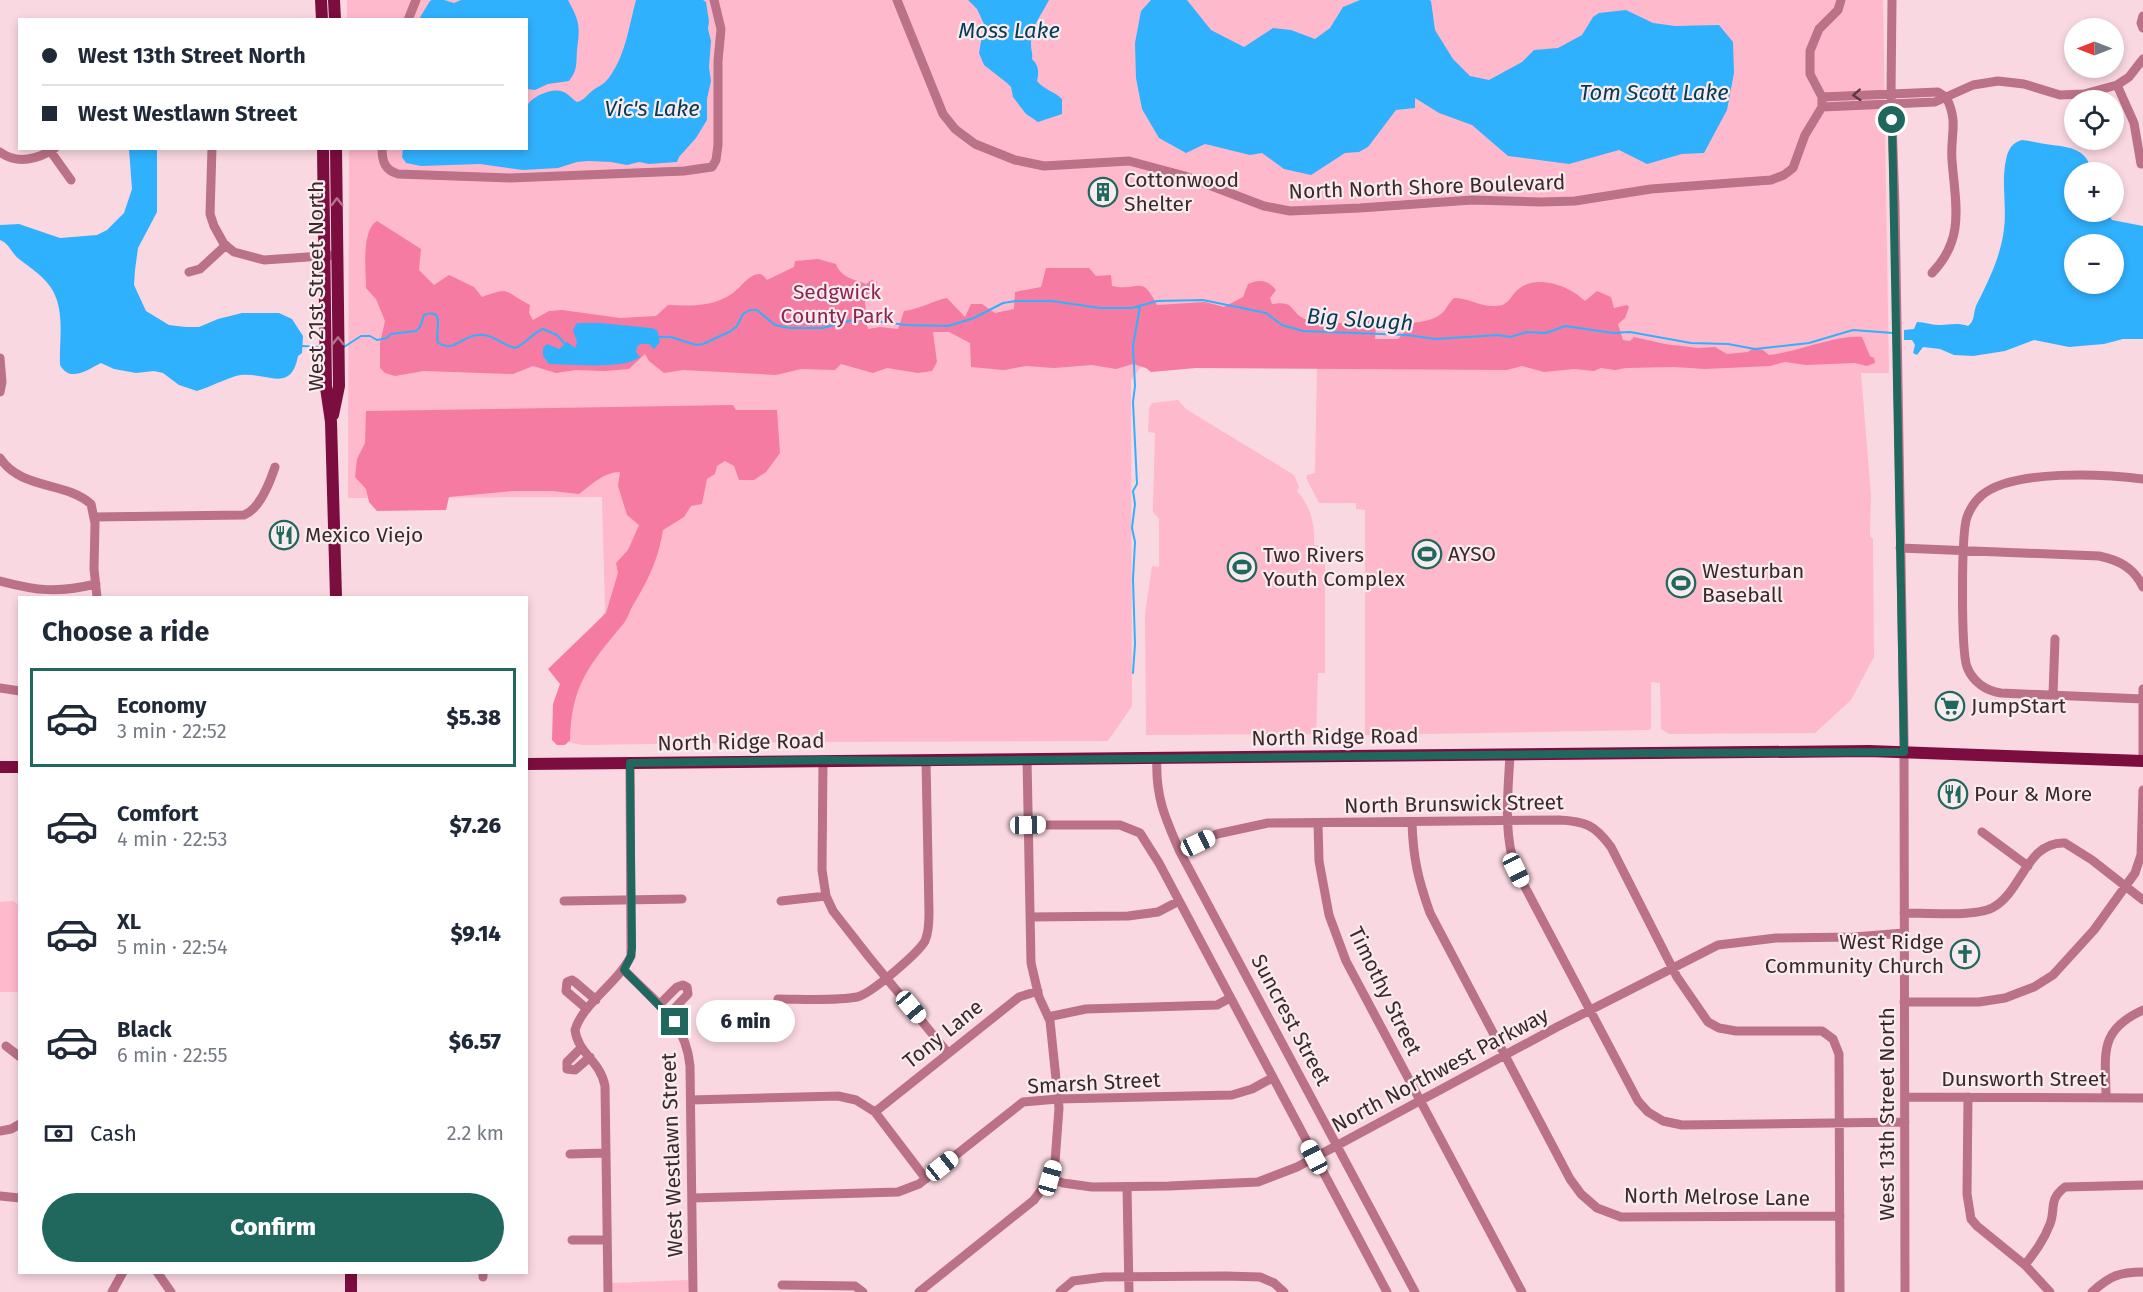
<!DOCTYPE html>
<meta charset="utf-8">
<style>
:root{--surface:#fff;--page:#f6f6f7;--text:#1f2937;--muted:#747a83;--line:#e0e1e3;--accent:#20685d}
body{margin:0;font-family:"Fira Sans",sans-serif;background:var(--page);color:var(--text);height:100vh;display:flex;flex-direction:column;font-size:22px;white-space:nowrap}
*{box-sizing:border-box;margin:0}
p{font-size:20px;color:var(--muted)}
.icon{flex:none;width:33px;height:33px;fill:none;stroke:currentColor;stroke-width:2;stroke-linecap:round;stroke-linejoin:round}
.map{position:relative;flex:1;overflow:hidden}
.side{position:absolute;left:18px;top:596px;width:510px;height:678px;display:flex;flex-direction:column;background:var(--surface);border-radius:0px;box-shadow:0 3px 9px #0003}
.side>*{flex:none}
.hud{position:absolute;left:18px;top:18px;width:510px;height:132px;border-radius:0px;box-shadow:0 3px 9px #0003;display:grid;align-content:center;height:132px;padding:0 24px;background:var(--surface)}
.needle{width:39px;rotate:270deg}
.controls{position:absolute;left:2064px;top:18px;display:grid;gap:12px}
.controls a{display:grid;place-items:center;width:60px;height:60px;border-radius:50%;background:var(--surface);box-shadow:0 3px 9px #0003;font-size:30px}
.end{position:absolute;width:27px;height:27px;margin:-14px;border:8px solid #20685d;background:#fff;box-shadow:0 0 0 3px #fff}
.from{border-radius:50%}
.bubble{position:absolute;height:42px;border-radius:21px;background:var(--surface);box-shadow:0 3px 9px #0003;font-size:20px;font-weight:800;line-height:42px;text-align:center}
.car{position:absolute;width:18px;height:36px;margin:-18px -9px;border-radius:8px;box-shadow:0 0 4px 2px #0007;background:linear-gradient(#fff 24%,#345 0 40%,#fff 0 76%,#345 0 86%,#fff 0)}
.hud b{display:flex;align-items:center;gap:21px;height:57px;font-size:22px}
.hud b+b{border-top:2px solid var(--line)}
.hud i{width:15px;height:15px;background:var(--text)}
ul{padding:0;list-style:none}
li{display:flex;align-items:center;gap:18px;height:99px;margin:0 12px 9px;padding:0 12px;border:3px solid transparent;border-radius:0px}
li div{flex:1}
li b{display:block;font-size:22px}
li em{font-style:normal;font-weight:800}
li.selected{border-color:var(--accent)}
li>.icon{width:54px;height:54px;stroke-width:1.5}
h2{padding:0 24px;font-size:27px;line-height:72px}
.pay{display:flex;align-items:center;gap:15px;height:66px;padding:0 24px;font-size:22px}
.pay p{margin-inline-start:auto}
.primary-button{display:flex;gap:12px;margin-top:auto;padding:12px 24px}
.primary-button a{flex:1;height:69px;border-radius:36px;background:var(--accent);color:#fff;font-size:24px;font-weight:800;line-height:69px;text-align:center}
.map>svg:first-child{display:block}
.green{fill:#ffb9cc}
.forest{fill:#f57ba3}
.water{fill:#30b1fe;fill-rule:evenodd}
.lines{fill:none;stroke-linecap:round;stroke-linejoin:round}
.stream{stroke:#30b1fe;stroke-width:2}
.minor{stroke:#bb7187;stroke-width:9}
.major{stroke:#7c0d3f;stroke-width:12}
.oneway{stroke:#5b3a43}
.oneway2{stroke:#b4718e}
.route{stroke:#20685d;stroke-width:8}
.labels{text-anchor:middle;stroke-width:4.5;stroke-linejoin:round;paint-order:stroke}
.poi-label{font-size:21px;fill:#3b272c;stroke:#f8ecef;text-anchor:start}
.street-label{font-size:21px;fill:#3b272c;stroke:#f8ecef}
.park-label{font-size:21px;fill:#8f224e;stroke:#f8ecef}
.water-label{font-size:22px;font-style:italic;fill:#053a58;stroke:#f8ecef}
</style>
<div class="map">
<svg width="2143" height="1292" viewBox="0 0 2143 1292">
<rect width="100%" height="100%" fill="#fad8e1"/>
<!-- green -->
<path class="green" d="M347,0H1883L1889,373H1861L1871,495L1870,536L1873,539L1874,657L1851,700L1815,733L1669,734L1661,729L1660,683L1651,682V728L1649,730L1365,735V510L1356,509V503H1319L1306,478L1307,475L1315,473L1317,367H1141L1131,380L1132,706L1108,741L791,742L582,745L555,739L569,662L605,612L602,497L348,498L349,149L526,148V20L347,19Z
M1178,400L1186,409L1294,475L1299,487L1297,491C1311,507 1315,524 1314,545L1325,546V673H1318L1316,734L1146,735L1145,614L1152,566L1159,567V519L1153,512V506L1155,433L1148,432L1149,408L1152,403Z
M13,901L19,905V992H0V902Z
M688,1280V1292H613L612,1283Z"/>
<!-- forest -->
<path class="forest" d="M377,221L421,249L419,270L434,285L449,275L474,287L482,297C511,286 505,292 530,305L529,313L533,320L549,311L562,310L620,318L656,316L668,305C690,306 714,307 733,293C741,287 750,273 760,274C764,275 765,278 767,280L794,267L795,261L818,259L836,264C841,278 854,279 866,284L872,280L877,282V287L864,298C867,308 865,318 868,329L880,327L898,329L904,311C920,309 932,301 947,298L965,317L971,304H982L995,313L1014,309L1015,292L1041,287L1046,268H1089L1096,276L1111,275L1112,286C1140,292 1141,273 1157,305L1205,302L1224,307L1243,297L1248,284C1260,279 1268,280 1276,290L1270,298L1272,304C1298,300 1288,314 1308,320C1314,323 1351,324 1356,322C1359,321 1361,318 1364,317L1372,318L1376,327L1375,339H1398L1413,323C1425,321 1437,320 1445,310C1448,305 1450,302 1454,298C1469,298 1480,307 1495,306C1510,306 1510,295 1520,288C1539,274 1571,287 1585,301L1597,291L1611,297L1614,308L1627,305L1629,307L1625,318L1618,324L1623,340L1630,341L1634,337L1665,344L1698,348L1715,347L1727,354L1748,352L1753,348L1763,350L1769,355C1799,352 1834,335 1862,337L1870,356L1874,358L1875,363L1867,366L1855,363L1806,365L1785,362L1770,366L1705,369L1674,367L1626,368L1615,370L1601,368L1594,371L1574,369L1544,372L1522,366L1507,370L1196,368L1151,372L1146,368L1133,364L1116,369L1092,365L1054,368L1026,366L1004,370L971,367L970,343L949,332H933L937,362L932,371L918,373L887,368L873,373L841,364L835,370L801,369L776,375L683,370L664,373L649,361L645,354L629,369L604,371L576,370L556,373L533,366L513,374L424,371L395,376L385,373L380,368V343L385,321L376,299L366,288C366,271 361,230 377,221Z
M733,405L736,410H777L780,453L766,472L754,480H739L734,466L725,461L717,466L715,474L707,479L702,504L691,506L684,517L663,530C658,561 648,580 632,607C629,612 628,618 624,623C590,664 571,685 570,740L565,745H557L552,740L553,704L560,684L548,669L606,613L618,573L616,563L628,550L639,525L627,515L618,486L620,472C604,472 591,485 579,494L552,491H513L449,497L446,510L377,511L369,502L366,489L355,477L357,459L365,443L366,411Z"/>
<!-- water -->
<path class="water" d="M432,0H444L454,3L461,0H568C580,22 580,26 577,50C576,63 578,70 569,81L548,84L535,90L527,89L526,20L419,19L430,1Z
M636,0H703L706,2L709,21L708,29L711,41L709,67L711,81L707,99V120L696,138L679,157L677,162L649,164L639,162L627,165L611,162L588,161L577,162L558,168L523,170L480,164L421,166L406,163L402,157L403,149L526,148L527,106C531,97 551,88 561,91C567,92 572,99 577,102C584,100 586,96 592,91C597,87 603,85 607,80C625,59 629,26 636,0Z
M968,0H1049C1042,14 1030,28 1031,45C1031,50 1033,54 1032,59C1039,66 1039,72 1037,81C1043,89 1055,92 1062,99V114L1038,122L1026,114L1013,97L1011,87L1007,83L984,65L979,53L984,24L977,9Z
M1151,0H1187L1211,30L1244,47L1273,28L1291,30L1315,39L1330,28L1343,7L1360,0H1429L1431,1L1435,30L1453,59L1470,76L1489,80L1522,62L1534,50L1558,48L1582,35L1593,17L1599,13L1626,10L1653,23L1675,26L1719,25L1733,42L1734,73L1727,110L1704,153L1682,154L1647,164L1619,150L1569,164L1508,156L1472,125L1439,113L1415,98V108L1396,110L1368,147L1359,152L1345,153L1311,175L1284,169L1262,153L1250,155L1205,144L1186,153L1159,138L1142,109L1136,78L1135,43L1141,11Z
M2022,140C2032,141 2042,144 2052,145C2070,147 2089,150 2091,172H2074V212H2107L2112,220L2143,226V339H2123L2104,344L2069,347L2034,340L2005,351L1973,356L1954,355L1940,349L1923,347L1917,355L1913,353L1915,345L1912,340H1904V330L1914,329L1917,322C1925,322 1931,325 1938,325C1949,325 1957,322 1968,326C1975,321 1973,314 1976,306C1988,282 2001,256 2004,229C2007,206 2001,182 2006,160C2008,149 2012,143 2022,140ZM2114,244V284H2074V244Z
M129,149H157V212L138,248L135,270L134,285L146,311L169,325L186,327H199L218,319L242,313H279L292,319L303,336L302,353L298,356C291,394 267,372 241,375C232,376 207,388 197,391L179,385L163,373L154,371L136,373L114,369L101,363C87,370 70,383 60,365C59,341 65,313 53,291C46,278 31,268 19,259C12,254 9,243 0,240V225L19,224L60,238L97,235L107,230L124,213L132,189Z
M577,323H600L651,328L657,330L660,342L654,349L649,344H640L637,347L636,352L640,357C624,370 571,364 549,364L543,356V348L547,344L559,349L567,342L575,348L577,342L573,330Z"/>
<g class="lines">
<!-- stream -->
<path class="stream" d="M659,337H671L696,345L703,344L731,331L737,326L743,314L750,310H757L775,325L789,328H823L856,319L907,325L948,326L974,318L1003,303L1016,301H1052L1100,308H1132L1157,301L1203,300L1266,313L1282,325L1303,331L1407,335L1435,339L1498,335L1510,337L1527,332L1546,333L1565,326L1613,333L1630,332L1691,343L1728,344L1755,349L1809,343L1853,330L1893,333
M302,346L320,347
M344,347L361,336H370L377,340L387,338L391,334L416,331L420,327L424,315C447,307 434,333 438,343C455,353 461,336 478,335C492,333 502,345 515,348C525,345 532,333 543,329L557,335L565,344
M1133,673L1135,644L1133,579L1135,542L1132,528L1135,504L1133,491L1137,484L1133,402L1135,386L1133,346L1140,306"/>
<!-- minor -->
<path class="minor" d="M897,0L943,114L955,129L975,144L1015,160L1044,166L1129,161L1185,176L1264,206L1290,211L1360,208L1472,200L1541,202L1575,201L1651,189L1771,180L1784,175L1793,168L1805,135L1822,107V97L1810,74V51L1819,29L1838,10L1841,0
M1892,0L1891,93L1895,206L1904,739L1905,1292
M2143,16L2141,23L2143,28
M408,20L416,0
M2117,85L2134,123L2141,164
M1822,97L1938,92L1946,97
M1822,107L1935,102L1973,85L1998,81L2024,84L2060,95L2084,94L2117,85L2129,77L2143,59
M212,148L210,214L214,226L224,244L234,252L264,260L337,255
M382,148C382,162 385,170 398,174L510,178L684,171L712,167L716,160L718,145V61L721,29L714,0
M0,152C17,165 39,159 55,148
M51,152L71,180
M189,272L200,269L226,245
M1932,273C1966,238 1955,203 1952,160C1950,135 1959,122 1946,97
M0,358L2,382L0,392
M0,458C21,490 65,481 91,504L95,523L94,569L97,597
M2143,479C2104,474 2013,469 1982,495C1976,500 1970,509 1967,517C1961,534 1961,650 1967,667C1973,682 1986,691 2001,693L2143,699
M94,517L244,515C260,509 270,482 275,467
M1900,548L2099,556C2119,560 2134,568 2143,587
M0,581C38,591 57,593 96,584
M0,688L20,691
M2143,689V756
M2053,694L2055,639
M1510,755C1508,792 1503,834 1516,870L1638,1101L1648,1112L1663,1121L1682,1125L1905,1122
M1157,758C1155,796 1165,818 1180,852L1415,1292
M823,760L822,870L826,896L833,911L869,957L948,1053
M1412,822C1413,858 1418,879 1430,913L1570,1179L1581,1194L1597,1208L1621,1217L1840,1216
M1318,823L1319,861L1329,915L1346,961L1522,1292
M1028,825H1120L1140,833L1159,863L1387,1292
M1982,832L2028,866
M1180,852L1217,834L1268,823L1559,820C1585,821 1595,825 1611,847L1677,977L1708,1022L1719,1028L1736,1031H1822L1833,1039L1839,1054L1840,1292
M564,901L682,899
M781,901L826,896
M1904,913C1925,913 1974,917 1992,908C2022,893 2026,841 2065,843L2092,860L2143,900
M1030,917L1128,916L1158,912L1179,901
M624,970C654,1001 686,1020 690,1066L693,1292
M778,999C800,999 837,1001 857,997C871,994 918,953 925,941C929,932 929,922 929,913L926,761
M1904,1002H1979L2005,998L2034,987L2053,975L2094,930L2135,873L2141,855L2143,790
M660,1004L677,987L683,985L687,987L688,994L669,1014
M587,1009L566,991L567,982L572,980L575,982L596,1000
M1048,1017L1086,1009L1217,1005L1230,998
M6,1046L20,1057
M581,1048L567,1062V1069L575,1070L590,1057
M1905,1097L2143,1098
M1968,1097L1967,1194L1971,1219L1977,1226L2025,1265L2050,1292
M2106,1098C2106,1055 2097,1031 2143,1010
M691,1100L838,1096L856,1100L875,1112L926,1179
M875,1112L1019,997L1038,991
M0,1131L11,1129L20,1124
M570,1154L606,1153
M1050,1178L1063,1183L1092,1187L1169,1186L1258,1182L1297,1167L1557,1027L1718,945L1776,938L1854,937L1904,933
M1127,1187L1129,1292
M0,1196L20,1198
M692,1198L898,1192L919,1184L1023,1102L1058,1099L1232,1095L1252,1089L1272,1078
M572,1240H607
M2025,1265C2035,1252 2044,1240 2050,1224C2056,1208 2048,1200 2065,1187L2143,1185
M157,1272L171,1292
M483,1272V1277
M782,1285L855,1286L863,1292
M112,1292L123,1272
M608,1292L605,1086C600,1060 578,1054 575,1030C583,1003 617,984 631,956L630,763
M919,1292L1034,1200L1050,1178L1055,1162L1059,1108L1050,1021L1039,997L1031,963L1027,759
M1060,1292L1073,1281L1104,1277L1226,1276L1260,1277L1274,1283L1284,1292
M2092,1292C2110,1276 2119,1272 2143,1272"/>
<!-- major -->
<path class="major" d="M321,0L322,20
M334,0L335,20
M323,148L326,388L331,422L336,597
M333,415L339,386L336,148
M526,764L1869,751L2143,761
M0,767H20
M351,1272V1292"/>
</g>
<!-- one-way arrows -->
<defs><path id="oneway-chevron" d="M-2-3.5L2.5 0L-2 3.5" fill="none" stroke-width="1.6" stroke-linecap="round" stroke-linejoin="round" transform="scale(1.5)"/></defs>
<use class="oneway" href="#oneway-chevron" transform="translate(1857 95) rotate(177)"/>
<g class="oneway2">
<use href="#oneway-chevron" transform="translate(337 202) rotate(-91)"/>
<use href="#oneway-chevron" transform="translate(338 341) rotate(-90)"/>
</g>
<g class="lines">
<!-- route -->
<path class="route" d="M675,1022L624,970L631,956L632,948L630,763L823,760L926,761L1656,753L1904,752L1892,120"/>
</g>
<!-- icons -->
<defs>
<g id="building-ring" transform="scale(1.5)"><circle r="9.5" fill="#f8ecef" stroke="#20685d" stroke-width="1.5"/><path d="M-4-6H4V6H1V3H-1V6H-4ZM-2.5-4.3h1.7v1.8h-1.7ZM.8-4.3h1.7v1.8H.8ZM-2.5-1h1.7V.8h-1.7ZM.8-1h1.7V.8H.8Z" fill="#20685d"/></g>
<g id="restaurant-ring" transform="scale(1.5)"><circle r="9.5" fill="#f8ecef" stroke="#20685d" stroke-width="1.5"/><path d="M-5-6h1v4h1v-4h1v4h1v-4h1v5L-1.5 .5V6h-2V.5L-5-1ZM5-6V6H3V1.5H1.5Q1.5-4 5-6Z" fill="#20685d"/></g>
<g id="stadium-ring" transform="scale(1.5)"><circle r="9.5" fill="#f8ecef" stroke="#20685d" stroke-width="1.5"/><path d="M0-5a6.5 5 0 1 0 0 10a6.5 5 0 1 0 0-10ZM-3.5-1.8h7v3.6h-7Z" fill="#20685d"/></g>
<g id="supermarket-ring" transform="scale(1.5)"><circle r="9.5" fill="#f8ecef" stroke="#20685d" stroke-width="1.5"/><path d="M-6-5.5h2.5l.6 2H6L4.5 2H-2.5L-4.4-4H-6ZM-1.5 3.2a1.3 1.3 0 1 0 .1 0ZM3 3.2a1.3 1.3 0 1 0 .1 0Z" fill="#20685d"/></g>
<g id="church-ring" transform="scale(1.5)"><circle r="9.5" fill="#f8ecef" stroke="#20685d" stroke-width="1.5"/><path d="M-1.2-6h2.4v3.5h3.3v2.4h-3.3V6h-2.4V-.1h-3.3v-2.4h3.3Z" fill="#20685d"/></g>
</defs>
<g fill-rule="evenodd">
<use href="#building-ring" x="1103" y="192"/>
<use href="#restaurant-ring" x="284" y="535"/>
<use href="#stadium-ring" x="1427" y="554"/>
<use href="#stadium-ring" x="1242" y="567"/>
<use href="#stadium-ring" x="1681" y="583"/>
<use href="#supermarket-ring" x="1950" y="706"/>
<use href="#restaurant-ring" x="1953" y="794"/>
<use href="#church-ring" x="1965" y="954"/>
</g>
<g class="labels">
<!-- poi labels -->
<g class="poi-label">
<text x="1124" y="187">Cottonwood<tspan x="1124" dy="24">Shelter</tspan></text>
<text x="305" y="542">Mexico Viejo</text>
<text x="1448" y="561">AYSO</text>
<text x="1263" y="562">Two Rivers<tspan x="1263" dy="24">Youth Complex</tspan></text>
<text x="1702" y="578">Westurban<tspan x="1702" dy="24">Baseball</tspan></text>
<text x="1971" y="713">JumpStart</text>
<text x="1974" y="801">Pour &amp; More</text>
<text x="1944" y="949" text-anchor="end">West Ridge<tspan x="1944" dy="24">Community Church</tspan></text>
</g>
<!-- street labels -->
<g class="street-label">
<text transform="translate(1427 187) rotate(-2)" y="7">North North Shore Boulevard</text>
<text transform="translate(316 286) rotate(-90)" y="7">West 21st Street North</text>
<text transform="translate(1335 737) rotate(-1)" y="7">North Ridge Road</text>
<text transform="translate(741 742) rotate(-1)" y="7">North Ridge Road</text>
<text transform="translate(1454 804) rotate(-1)" y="7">North Brunswick Street</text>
<text transform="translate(1385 991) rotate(64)" y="7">Timothy Street</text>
<text transform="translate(1291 1020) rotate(62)" y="7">Suncrest Street</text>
<text transform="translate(943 1034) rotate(-39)" y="7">Tony Lane</text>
<text transform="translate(1440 1070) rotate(-28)" y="7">North Northwest Parkway</text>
<text x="2024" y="1086">Dunsworth Street</text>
<text transform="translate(1094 1083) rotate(-3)" y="7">Smarsh Street</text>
<text transform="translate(1887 1114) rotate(-90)" y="7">West 13th Street North</text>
<text transform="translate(672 1155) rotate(-92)" y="7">West Westlawn Street</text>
<text transform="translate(1717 1197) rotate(1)" y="7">North Melrose Lane</text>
</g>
<!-- park labels -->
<g class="park-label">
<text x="837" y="299">Sedgwick<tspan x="837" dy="24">County Park</tspan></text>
</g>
<!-- water labels -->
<g class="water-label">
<text x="1009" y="38">Moss Lake</text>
<text x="1654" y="100">Tom Scott Lake</text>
<text x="652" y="116">Vic's Lake</text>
<text transform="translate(1360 319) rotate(4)" y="8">Big Slough</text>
</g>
</g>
</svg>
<div class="controls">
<a><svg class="needle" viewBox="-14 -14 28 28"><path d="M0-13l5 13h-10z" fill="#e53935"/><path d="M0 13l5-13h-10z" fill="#747a83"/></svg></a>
<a><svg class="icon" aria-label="locate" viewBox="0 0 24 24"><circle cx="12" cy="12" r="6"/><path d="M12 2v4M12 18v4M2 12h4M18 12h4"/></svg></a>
<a>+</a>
<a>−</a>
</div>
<i class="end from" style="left:1892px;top:120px"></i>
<i class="end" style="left:675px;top:1022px"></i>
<div class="bubble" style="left:696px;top:1000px;width:99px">6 min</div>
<i class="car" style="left:1028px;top:825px;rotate:89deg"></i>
<i class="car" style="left:1198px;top:843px;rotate:65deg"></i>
<i class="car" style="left:1516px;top:870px;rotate:154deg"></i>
<i class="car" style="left:911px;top:1007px;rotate:140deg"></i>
<i class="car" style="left:1314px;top:1157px;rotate:332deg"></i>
<i class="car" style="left:942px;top:1166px;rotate:51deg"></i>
<i class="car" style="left:1050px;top:1178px;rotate:16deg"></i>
<div class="hud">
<b><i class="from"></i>West 13th Street North</b>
<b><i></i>West Westlawn Street</b>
</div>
<section class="side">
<h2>Choose a ride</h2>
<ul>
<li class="selected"><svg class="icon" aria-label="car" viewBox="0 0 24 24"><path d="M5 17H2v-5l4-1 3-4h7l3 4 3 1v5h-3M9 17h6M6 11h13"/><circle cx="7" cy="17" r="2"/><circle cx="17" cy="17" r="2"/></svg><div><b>Economy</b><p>3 min · 22:52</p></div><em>$5.38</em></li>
<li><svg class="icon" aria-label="car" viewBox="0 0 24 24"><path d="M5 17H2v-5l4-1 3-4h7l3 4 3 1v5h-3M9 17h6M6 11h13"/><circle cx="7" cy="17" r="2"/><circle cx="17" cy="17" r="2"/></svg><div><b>Comfort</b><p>4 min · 22:53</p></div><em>$7.26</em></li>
<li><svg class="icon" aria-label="car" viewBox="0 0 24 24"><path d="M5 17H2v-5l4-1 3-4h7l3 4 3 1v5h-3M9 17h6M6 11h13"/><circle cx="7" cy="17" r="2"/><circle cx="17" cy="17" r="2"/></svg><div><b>XL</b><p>5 min · 22:54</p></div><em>$9.14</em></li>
<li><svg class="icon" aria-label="car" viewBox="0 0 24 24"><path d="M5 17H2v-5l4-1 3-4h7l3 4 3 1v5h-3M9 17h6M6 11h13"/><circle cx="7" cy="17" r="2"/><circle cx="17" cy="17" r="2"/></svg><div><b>Black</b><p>6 min · 22:55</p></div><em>$6.57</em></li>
</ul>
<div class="pay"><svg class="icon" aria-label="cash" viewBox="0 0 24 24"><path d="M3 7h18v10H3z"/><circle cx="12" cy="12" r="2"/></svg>Cash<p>2.2 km</p></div>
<div class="primary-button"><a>Confirm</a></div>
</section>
</div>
